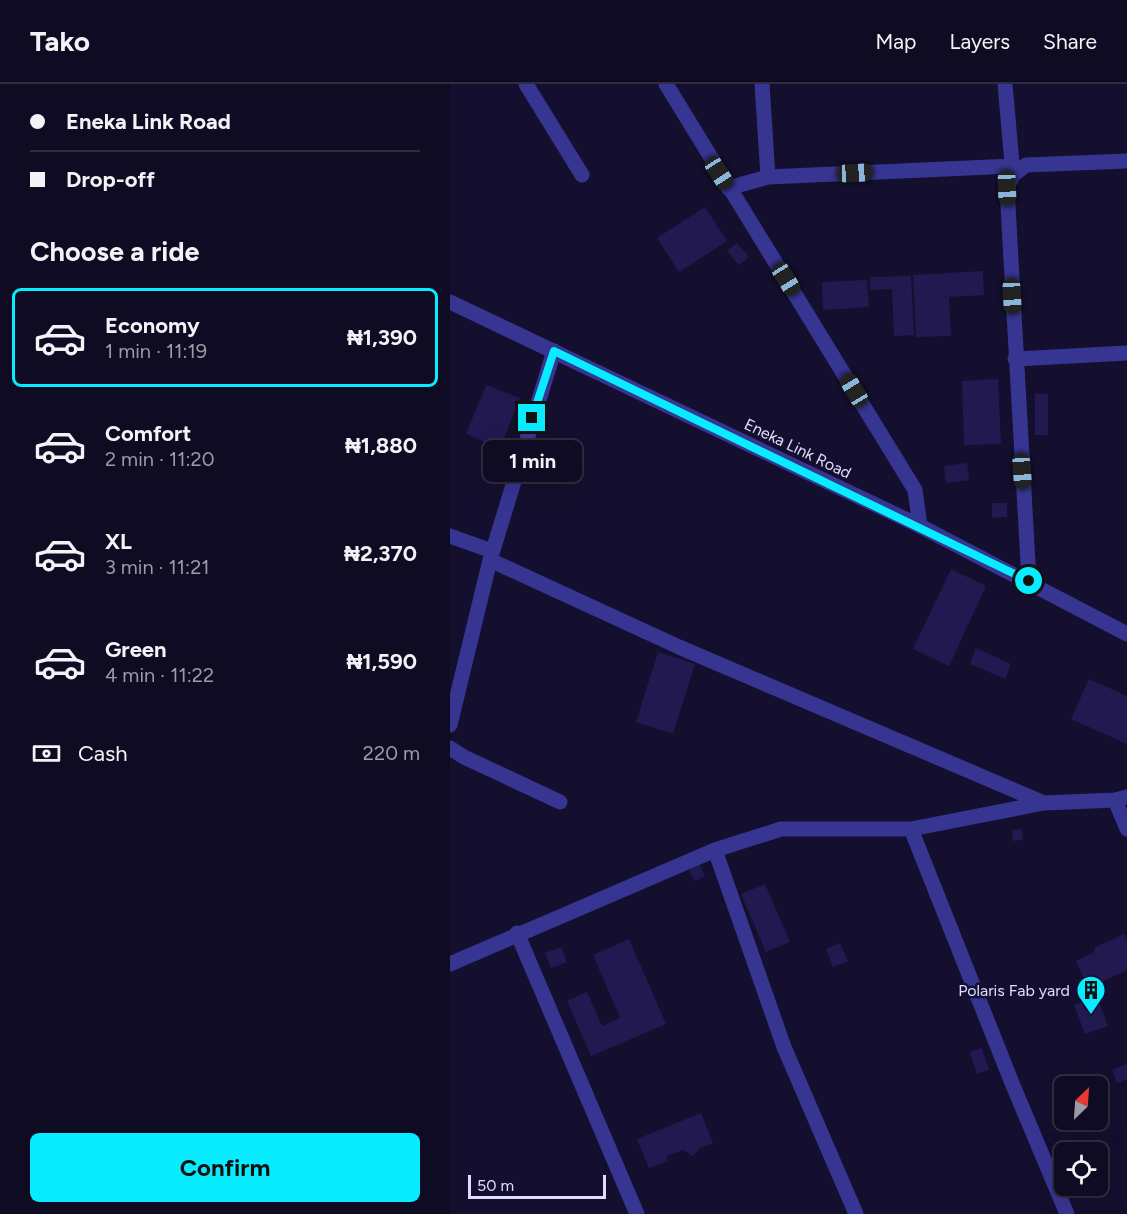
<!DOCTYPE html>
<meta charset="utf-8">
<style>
:root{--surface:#0f0b22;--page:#1d192f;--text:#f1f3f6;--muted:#9b9ba5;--line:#2f2b40;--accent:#08ecff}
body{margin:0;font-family:Figtree,sans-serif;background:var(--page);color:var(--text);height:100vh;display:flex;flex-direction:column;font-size:22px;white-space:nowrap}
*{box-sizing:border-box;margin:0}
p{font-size:20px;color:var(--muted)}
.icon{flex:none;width:33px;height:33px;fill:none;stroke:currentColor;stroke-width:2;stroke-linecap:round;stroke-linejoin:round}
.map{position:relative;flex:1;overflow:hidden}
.panel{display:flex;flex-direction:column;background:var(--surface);width:450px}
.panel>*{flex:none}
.guide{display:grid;align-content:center;height:132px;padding:0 30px;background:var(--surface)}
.needle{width:39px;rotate:25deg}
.fabs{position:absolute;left:604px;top:992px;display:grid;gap:12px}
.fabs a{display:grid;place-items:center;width:54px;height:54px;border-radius:9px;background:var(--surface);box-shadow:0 6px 24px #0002,0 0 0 2px var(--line);font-size:30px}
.scale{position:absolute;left:18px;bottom:15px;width:138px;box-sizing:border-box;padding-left:6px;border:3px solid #e0dcff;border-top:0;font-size:16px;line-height:21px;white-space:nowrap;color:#e0dcff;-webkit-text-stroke:4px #140f2e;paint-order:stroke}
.end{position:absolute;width:27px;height:27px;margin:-14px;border:8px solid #08ecff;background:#111;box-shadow:0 0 0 3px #111}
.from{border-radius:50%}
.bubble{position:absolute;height:42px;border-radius:9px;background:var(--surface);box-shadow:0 6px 24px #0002,0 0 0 2px var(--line);font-size:20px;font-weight:700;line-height:42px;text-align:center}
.car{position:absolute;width:18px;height:36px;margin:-18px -9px;border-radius:8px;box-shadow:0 0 4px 2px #0007;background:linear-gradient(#222 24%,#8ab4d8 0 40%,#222 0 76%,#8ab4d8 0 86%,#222 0)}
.guide b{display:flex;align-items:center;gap:21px;height:57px;font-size:22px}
.guide b+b{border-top:2px solid var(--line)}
.guide i{width:15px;height:15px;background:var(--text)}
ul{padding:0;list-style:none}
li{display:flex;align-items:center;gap:18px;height:99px;margin:0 12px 9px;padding:0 18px;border:3px solid transparent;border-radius:9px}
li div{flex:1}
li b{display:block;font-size:22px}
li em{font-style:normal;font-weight:700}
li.current{border-color:var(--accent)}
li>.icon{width:54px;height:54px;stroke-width:1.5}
h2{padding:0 30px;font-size:27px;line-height:72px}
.pay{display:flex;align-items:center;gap:15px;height:66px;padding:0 30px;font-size:22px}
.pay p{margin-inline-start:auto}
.primary-button{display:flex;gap:12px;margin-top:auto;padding:12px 30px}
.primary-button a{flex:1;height:69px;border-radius:9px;background:var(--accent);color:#111;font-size:24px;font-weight:700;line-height:69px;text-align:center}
header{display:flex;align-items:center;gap:36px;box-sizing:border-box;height:84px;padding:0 30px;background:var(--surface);border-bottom:2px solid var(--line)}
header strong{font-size:28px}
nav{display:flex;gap:33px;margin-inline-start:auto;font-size:21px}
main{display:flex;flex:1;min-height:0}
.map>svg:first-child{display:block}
.building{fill:#231951}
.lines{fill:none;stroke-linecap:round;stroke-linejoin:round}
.minor{stroke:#373592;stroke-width:15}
.tertiary{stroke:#373592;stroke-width:15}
.route{stroke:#08ecff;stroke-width:8}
.labels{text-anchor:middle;stroke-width:5;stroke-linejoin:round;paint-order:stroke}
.street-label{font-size:16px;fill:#e0dcff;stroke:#140f2e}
.poi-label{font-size:16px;fill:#e0dcff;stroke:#140f2e;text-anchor:end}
</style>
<header>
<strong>Tako</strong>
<nav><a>Map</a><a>Layers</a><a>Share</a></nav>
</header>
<main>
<section class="panel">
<div class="guide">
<b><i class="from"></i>Eneka Link Road</b>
<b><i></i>Drop-off</b>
</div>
<h2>Choose a ride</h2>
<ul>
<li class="current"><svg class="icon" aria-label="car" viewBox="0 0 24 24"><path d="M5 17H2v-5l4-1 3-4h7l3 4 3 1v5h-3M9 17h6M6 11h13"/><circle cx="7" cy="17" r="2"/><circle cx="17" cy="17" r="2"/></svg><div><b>Economy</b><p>1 min · 11:19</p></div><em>₦1,390</em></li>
<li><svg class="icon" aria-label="car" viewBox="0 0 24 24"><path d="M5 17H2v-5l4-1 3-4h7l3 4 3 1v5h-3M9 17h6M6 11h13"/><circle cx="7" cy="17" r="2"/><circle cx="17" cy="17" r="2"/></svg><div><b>Comfort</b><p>2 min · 11:20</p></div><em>₦1,880</em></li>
<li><svg class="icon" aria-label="car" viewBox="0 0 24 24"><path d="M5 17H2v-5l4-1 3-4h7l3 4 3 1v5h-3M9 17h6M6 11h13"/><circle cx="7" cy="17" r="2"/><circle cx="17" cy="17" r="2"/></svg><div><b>XL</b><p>3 min · 11:21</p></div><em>₦2,370</em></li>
<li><svg class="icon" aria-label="car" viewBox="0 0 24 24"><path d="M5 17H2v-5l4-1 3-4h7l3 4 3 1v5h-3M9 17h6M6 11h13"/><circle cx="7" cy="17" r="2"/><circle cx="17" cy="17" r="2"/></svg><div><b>Green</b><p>4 min · 11:22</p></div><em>₦1,590</em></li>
</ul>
<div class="pay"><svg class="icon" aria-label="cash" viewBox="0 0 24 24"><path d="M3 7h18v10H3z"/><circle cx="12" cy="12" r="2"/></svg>Cash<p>220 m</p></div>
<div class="primary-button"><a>Confirm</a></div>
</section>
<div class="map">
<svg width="677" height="1130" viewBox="0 0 677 1130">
<rect width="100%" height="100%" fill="#140f2e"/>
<!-- building -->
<path class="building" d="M255,123L277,157L229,188L207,154Z
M287,159L299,173L289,181L277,167Z
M533,187L534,211L499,213L501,252L466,253L463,191Z
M461,192L464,251L444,252L442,205L420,206V193Z
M417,196L419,223L373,226L372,198Z
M548,295L551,360L514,361L512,297Z
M36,301L70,314L50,364L16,350Z
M585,310H598V351H585Z
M517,379L519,396L496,399L494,382Z
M542,419H557V433L542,434Z
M501,485L536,502L499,582L463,565Z
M526,564L561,580L555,595L520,580Z
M208,568L245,580L223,650L186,638Z
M639,595L677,612V660L621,635Z
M572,745L573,756L563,757L562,746Z
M250,781L255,792L245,797L239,786Z
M315,800L340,858L316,868L291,810Z
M674,850L677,856V886L638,904L626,877L645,868L644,864Z
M179,855L216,940L141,972L117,917L137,908L152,942L170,934L143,871Z
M390,859L398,877L383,883L376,865Z
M111,863L117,878L101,884L95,869Z
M647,913L658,942L635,950L624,921Z
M532,964L539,986L527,990L520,968Z
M677,980V995L667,999L662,986Z
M251,1029L263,1059L250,1064L243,1072L233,1066L216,1072L218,1077L199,1084L187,1055Z"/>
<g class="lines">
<!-- minor -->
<path class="minor" d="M76,0L132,91
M216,0L465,406L470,442
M312,0L318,93
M555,0L563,91
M278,104L318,93L562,82
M104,267L40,476L229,563L594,719
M565,275L677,269
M0,452L42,467
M579,497L557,104L563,91L576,81L677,77
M0,641L40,476
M0,664L14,673L110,718
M665,716L677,745
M461,745L562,999L617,1130
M265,766L334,963L406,1130
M67,849L187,1130
M0,880L265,766L331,745H461L594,719L665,716L677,713"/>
<!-- tertiary -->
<path class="tertiary" d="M0,218L470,442L677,550"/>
</g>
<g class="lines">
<!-- route -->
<path class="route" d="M82,334L104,267L579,497"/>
</g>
<!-- icons -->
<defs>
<g id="building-pin" transform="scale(1.5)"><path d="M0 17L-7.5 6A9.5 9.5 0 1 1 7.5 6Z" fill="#08ecff" stroke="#140f2e"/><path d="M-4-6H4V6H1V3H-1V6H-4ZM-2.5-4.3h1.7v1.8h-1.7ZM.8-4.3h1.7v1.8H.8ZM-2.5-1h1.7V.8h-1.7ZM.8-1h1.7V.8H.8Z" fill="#111"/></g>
</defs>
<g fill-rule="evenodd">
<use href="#building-pin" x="641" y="906"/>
</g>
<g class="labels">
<!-- street labels -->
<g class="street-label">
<text transform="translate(348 364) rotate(26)" y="6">Eneka Link Road</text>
</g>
<!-- poi labels -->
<g class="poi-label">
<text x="620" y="912">Polaris Fab yard</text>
</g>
</g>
</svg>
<div class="fabs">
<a><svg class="needle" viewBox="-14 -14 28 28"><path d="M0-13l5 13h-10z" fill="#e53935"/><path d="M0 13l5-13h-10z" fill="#9b9ba5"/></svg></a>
<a><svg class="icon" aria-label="locate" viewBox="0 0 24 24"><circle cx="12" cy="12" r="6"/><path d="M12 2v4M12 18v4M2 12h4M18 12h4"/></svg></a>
</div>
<div class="scale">50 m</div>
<i class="end from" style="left:579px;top:497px"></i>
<i class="end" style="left:82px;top:334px"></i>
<div class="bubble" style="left:33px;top:356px;width:99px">1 min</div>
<i class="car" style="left:269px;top:89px;rotate:147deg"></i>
<i class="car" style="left:405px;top:89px;rotate:87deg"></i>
<i class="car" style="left:557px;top:104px;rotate:178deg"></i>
<i class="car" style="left:336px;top:195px;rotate:148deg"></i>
<i class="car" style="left:562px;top:212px;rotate:177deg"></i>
<i class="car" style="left:404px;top:306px;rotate:329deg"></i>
<i class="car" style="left:572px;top:387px;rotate:176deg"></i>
</div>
</main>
